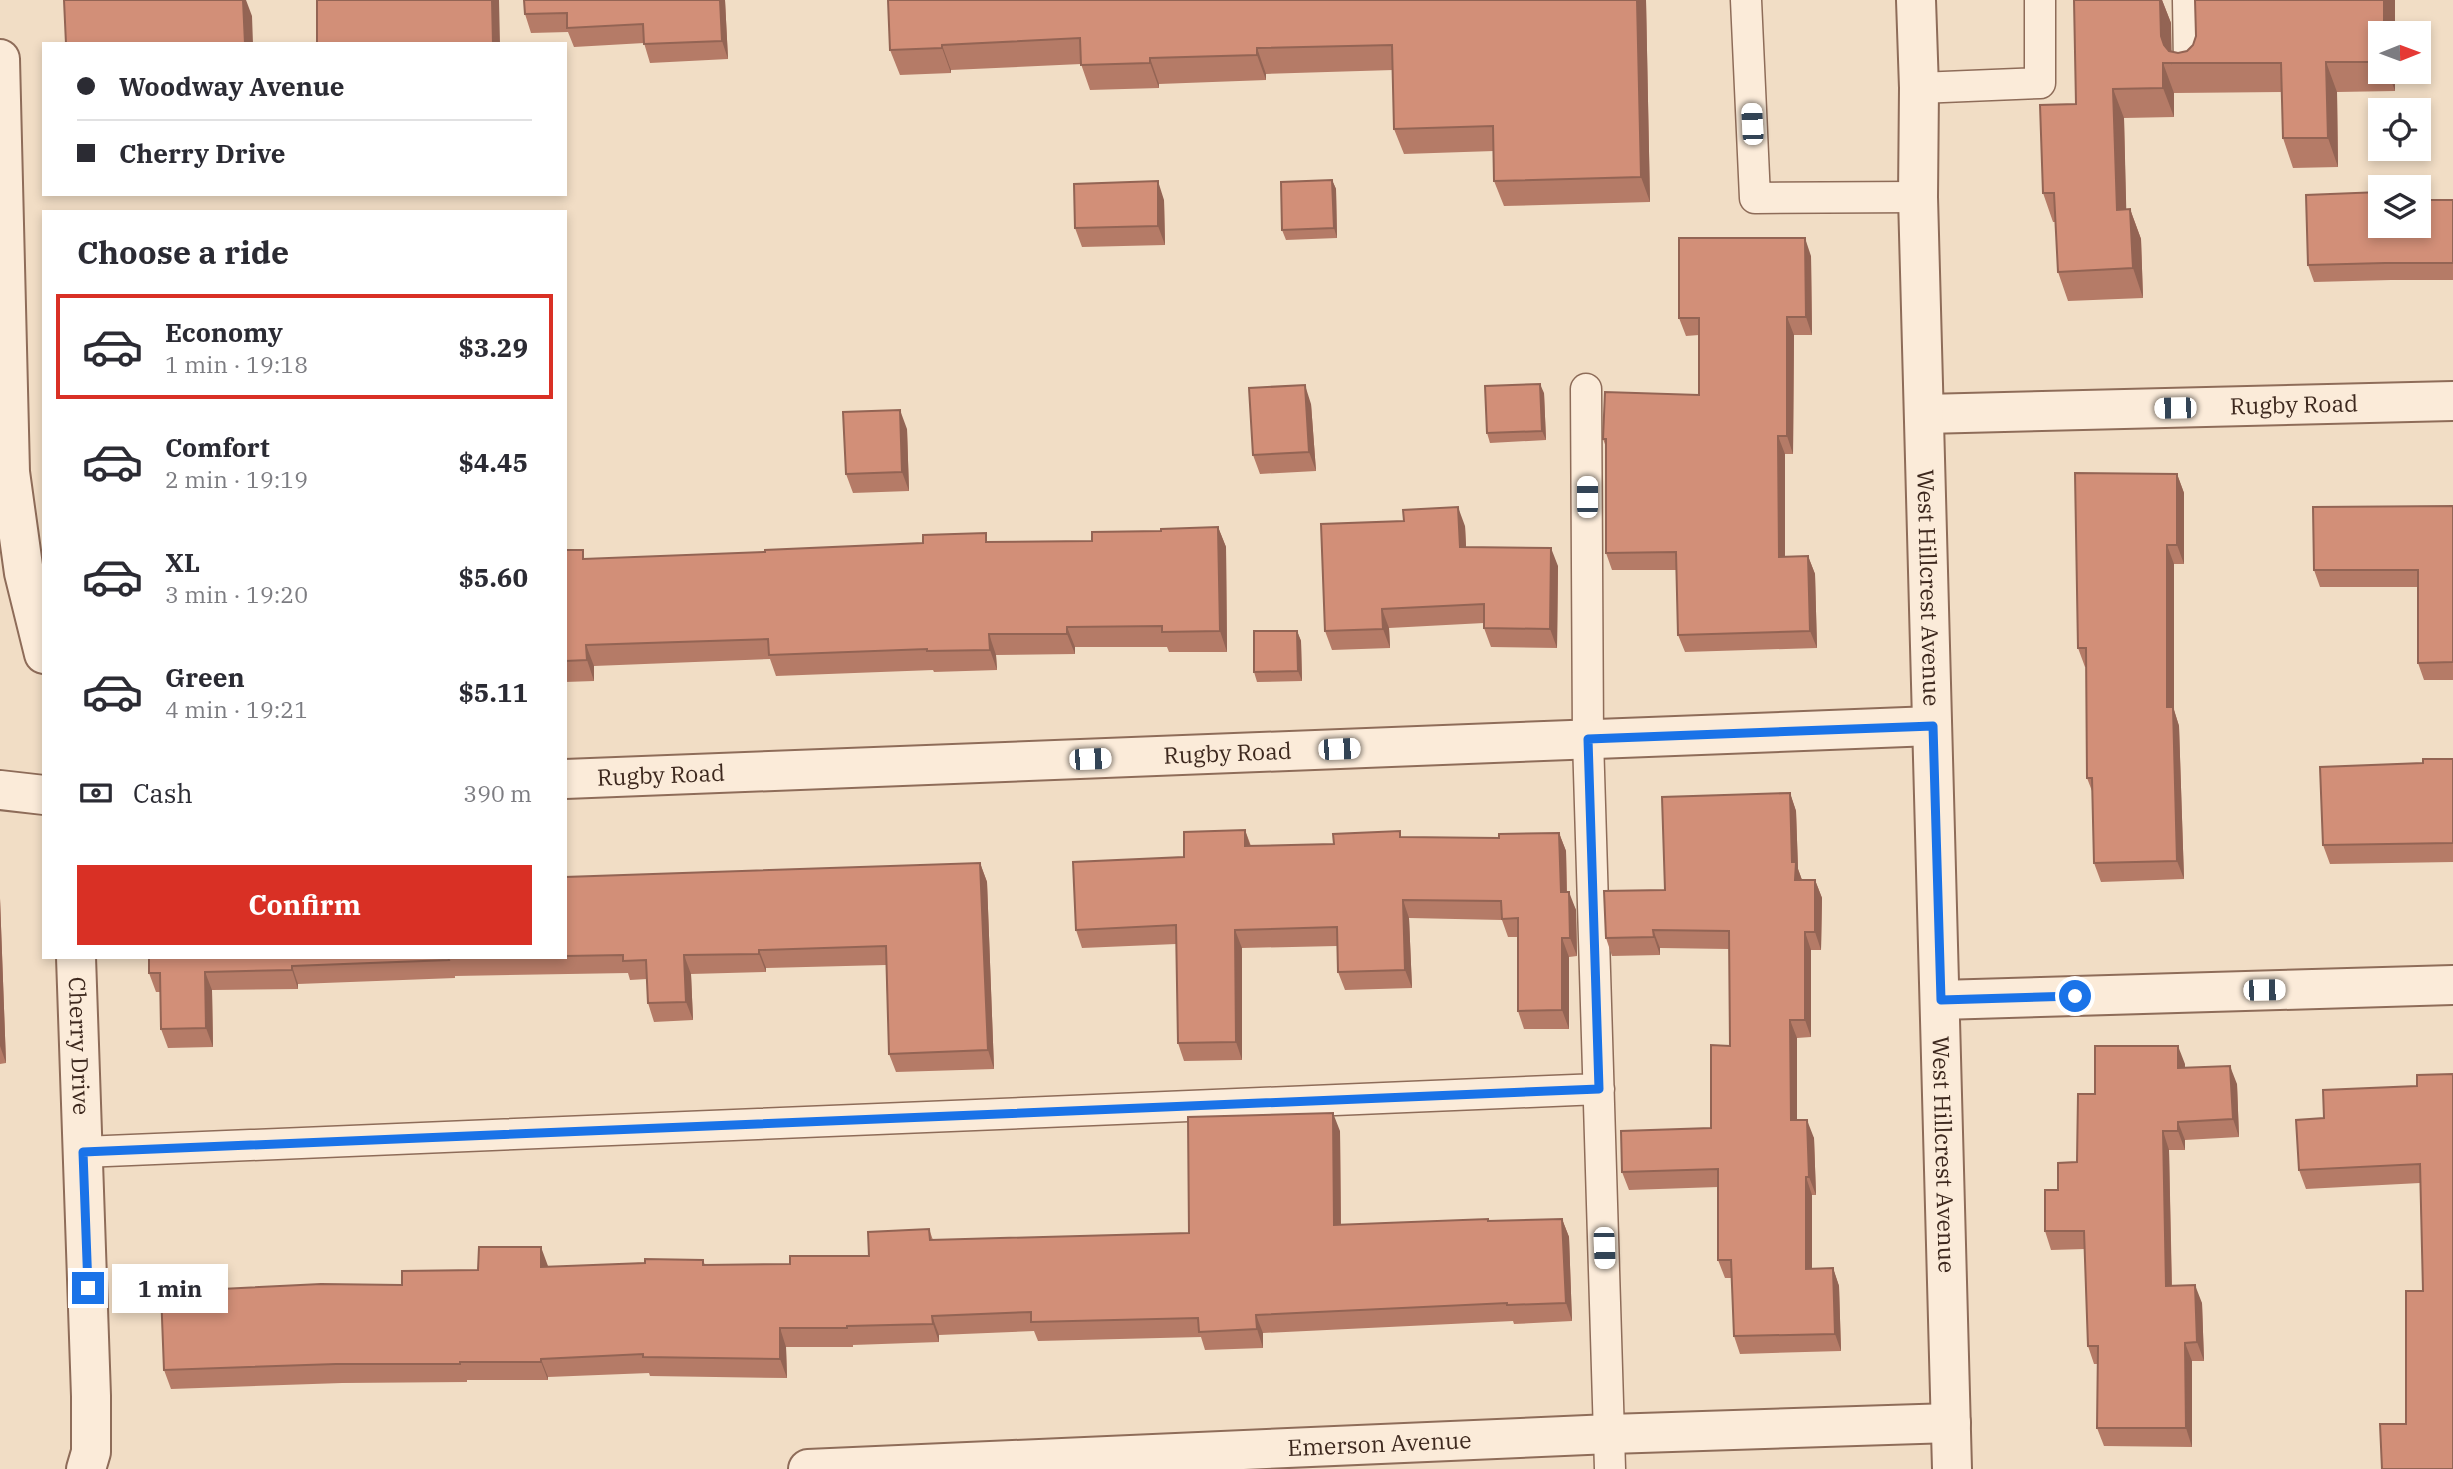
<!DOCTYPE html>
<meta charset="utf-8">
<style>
:root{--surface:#fff;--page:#f7f7f7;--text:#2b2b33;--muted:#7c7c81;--line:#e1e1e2;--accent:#d93025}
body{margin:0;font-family:"IBM Plex Serif",serif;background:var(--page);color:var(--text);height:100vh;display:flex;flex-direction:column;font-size:26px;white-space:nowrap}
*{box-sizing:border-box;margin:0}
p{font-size:23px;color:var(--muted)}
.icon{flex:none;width:38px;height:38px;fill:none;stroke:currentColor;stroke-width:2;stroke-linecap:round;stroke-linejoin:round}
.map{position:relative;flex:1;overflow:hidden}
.sheet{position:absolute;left:42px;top:210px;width:525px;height:749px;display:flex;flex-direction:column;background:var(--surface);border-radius:0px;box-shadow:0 4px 10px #0003}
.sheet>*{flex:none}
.top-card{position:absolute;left:42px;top:42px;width:525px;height:154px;border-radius:0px;box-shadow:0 4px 10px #0003;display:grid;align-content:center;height:154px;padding:0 35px;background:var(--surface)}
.needle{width:46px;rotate:89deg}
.tools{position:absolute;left:2368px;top:21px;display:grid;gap:14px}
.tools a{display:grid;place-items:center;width:63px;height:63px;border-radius:0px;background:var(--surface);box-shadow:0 4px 10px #0003;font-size:35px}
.end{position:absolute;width:32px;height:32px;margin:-16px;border:9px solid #1a73e8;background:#fff;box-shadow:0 0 0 4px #fff}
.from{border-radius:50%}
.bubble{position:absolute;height:49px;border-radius:0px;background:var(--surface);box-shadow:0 4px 10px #0003;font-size:23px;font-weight:700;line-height:49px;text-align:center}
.car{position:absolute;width:21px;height:42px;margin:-21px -10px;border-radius:9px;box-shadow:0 0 5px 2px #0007;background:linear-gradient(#fff 24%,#345 0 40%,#fff 0 76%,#345 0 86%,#fff 0)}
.top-card b{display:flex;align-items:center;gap:24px;height:66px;font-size:26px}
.top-card b+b{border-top:2px solid var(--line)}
.top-card i{width:18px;height:18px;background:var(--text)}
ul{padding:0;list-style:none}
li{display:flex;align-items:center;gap:21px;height:105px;margin:0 14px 10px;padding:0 21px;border:4px solid transparent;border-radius:0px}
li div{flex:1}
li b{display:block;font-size:26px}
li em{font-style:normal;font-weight:700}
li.current{border-color:var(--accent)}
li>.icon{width:63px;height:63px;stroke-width:1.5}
h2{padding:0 35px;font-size:32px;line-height:84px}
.pay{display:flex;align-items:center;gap:18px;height:77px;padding:0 35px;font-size:26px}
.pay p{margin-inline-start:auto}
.action{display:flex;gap:14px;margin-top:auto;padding:14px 35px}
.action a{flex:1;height:80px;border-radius:0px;background:var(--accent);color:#fff;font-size:28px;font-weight:700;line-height:80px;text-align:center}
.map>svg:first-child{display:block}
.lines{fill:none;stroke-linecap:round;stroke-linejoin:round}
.service-casing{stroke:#8e6c59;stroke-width:33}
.minor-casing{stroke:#8e6c59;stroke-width:42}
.tertiary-casing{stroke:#8e6c59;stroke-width:42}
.service{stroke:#fbebd9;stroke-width:30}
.minor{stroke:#fbebd9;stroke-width:38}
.tertiary{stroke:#fbebd9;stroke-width:38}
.wall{fill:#b57b67}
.shaded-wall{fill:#936454}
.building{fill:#d28f78;stroke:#936454;stroke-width:2}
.route{stroke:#1a73e8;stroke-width:9}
.labels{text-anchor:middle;stroke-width:6;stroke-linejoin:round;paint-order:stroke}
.street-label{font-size:23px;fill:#3d281e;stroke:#f8e8d5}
</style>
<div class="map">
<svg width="2453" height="1469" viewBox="0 0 2453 1469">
<rect width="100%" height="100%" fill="#f1ddc5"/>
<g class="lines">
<!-- service casing -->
<g class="service-casing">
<path id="service" d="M1746,0L1755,198L1918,197
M2188,0L2189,65
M1919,88L2040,83V0
M1586,389L1588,739L1610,1469
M83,1152L1599,1089"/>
</g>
<!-- minor casing -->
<g class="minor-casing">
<g id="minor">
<path d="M0,59L10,472L24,573L44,654"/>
<path id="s1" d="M1925,414L2453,401"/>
<path id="s2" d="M565,779L1932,726"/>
<path d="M0,790L44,795"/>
<path id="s3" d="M76,957L91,1396V1452L86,1469"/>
<path d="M1940,1000L2453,985"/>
<path id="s4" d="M808,1469L1610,1434L1951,1423"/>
</g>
</g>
<!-- tertiary casing -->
<g class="tertiary-casing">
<g id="tertiary">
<path id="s5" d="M1916,0L1919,88L1918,197L1952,1469"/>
</g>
</g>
<!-- service -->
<use href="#service" class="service"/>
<!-- minor -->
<use href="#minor" class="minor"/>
<!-- tertiary -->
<use href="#tertiary" class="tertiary"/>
</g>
<!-- wall -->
<path class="wall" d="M524,0H725L728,59L650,63L644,43L574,47L568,32L531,33L525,14Z
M888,0H1646L1650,202L1504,206L1494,181V151L1404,154L1394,129L1393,70L1266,74V80L1159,84V88L1090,90L1081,64L951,70V73L900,75L890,50Z
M2074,0H2162L2171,23V51L2178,53L2380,33V72H2395V91L2337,92L2338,167L2293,168L2283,138L2282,92L2174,93V117L2124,118L2126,210L2130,209L2141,239L2143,298L2068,301L2058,272L2056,222H2053L2043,193L2076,104Z
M1332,180L1336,189L1337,238L1286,240L1282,230Z
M1164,200L1165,245L1082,247L1075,228Z
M2453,200V280H2391L2314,282L2308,265L2380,226Z
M1811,256L1812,335H1794L1793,454H1785V557L1808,556L1815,574L1817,648L1685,652L1678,635L1676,570H1612L1606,553V447L1603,439L1699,395V335L1686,336L1679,318Z
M1544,393L1546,440L1490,443L1487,433Z
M1311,404L1316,471L1260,474L1253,455Z
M907,429L909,491L853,493L846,474Z
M2177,474L2184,493V564H2174V710L2179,726L2184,879L2101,882L2094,863L2092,791L2087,778L2086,667H2085L2078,648Z
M2453,506V680H2424L2418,663V587H2320L2314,570Z
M1465,526L1466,547L1558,566L1557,648L1491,647L1484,628V623L1389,628L1390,648L1332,650L1325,631Z
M1218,527L1226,547L1227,652H1169L1167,647H1075V654L996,655L997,670L934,672L933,670L776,676L770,659L594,666V681L565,682V550L586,559L765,552L989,542L1092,541L1161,531Z
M1297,631L1301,641L1302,681L1257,682L1254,672Z
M2453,759V862L2330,864L2323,845L2423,763Z
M1790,793L1796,811L1798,869L1802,880H1815L1822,898L1821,950H1811V1037L1797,1038V1120L1814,1138L1816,1195H1812V1269L1833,1268L1839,1286L1841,1351L1740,1354L1734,1336L1732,1278H1725L1718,1260V1187L1629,1190L1622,1172L1711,1128L1730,1046L1729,949L1660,948V955L1612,956L1606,938Z
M1245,830L1251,846L1334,844L1402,837L1499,838L1559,833L1566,851L1567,892L1576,910L1577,956L1569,957V1029H1524L1518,1011V937H1508L1502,920L1409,918L1412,988L1345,990L1338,972L1337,946L1242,948V1060L1184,1061L1178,1043L1176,944L1082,948L1076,930L1184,857Z
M980,863L987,882L994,1069L896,1072L889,1054L886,965L766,968V972L691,974L693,1020L654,1022L648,1003L647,979L630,980L628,973L455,976V978L298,984V989L212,990L213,1047L168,1048L161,1029V992H156L149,973V957H565V877Z
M0,898L6,1063L0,1064Z
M2185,1064V1068L2237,1084L2239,1137L2185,1140V1150H2169L2172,1285L2202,1303L2204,1361H2192V1447L2104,1446L2097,1428L2098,1364H2094L2088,1346L2085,1249L2051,1250L2045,1231L2058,1190L2077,1162L2095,1094Z
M2453,1074L2406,1424L2423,1291L2420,1183L2306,1189L2299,1170L2417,1086Z
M1340,1131L1341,1225L1562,1219L1569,1237L1572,1321L1514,1324L1513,1321L1263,1333V1348L1205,1350L1201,1337L1038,1341L1034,1331L939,1335V1342L853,1345V1347H786L787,1378L650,1376L649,1373L548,1377V1380H467V1382L342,1383L171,1389L164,1370L402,1285L478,1270L703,1260L705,1265L790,1264L869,1256L929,1229L933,1240L1189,1233Z"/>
<!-- shaded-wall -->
<path class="shaded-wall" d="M243,0H246L252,16L253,44H245Z
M492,0H499L500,44H493Z
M720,0H725L728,59L722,41Z
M1637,0H1646L1650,202L1641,177Z
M2160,0H2162L2171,23L2172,65L2161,36Z
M2384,0H2395V33H2384Z
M942,45L951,70V73L942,48Z
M1257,48L1266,74V80L1257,55Z
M1150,58L1159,84V88L1150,63Z
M2326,62L2337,92L2338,167L2328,138Z
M2163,63L2174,93V117L2163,88Z
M2388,72H2395V91Z
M2113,89L2124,118L2127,239L2117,210Z
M1332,180L1336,189L1337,238L1334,228Z
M1158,181L1164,200L1165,245L1158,226Z
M2130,209L2141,239L2143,298L2133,268Z
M1805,238L1811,256L1812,335L1806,317Z
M1787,317L1794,335L1793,454L1787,436Z
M1540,384L1544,393L1546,440L1542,431Z
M1305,385L1311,404L1316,471L1309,452Z
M900,410L907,429L909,491L902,472Z
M1778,436L1785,454V575L1779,557Z
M2177,474L2184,493V564L2177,545Z
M1458,507L1465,526L1467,565L1460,547Z
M1218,527L1226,547L1227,652L1220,631Z
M2167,545L2174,564V710L2179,726L2184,879L2177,861L2167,707Z
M1551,548L1558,566L1557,648L1550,629Z
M1808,556L1815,574L1817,648L1810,631Z
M1382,609L1389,628L1390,648L1383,629Z
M1067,627L1075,647V654L1067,634Z
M1297,631L1301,641L1302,681L1298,671Z
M989,634L996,655L997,670L990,650Z
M586,645L594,666V681L587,660Z
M1790,793L1796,811L1798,869L1802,880H1795L1792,862Z
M1245,830L1251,848L1245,846Z
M1559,833L1566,851L1567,910L1561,892Z
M980,863L987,882L994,1069L988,1050Z
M1815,880L1822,898L1821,950L1815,932Z
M1569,892L1576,910L1577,956L1570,938Z
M0,898V899L6,1063L0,1046Z
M1403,900L1409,918L1412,988L1405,970Z
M1235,930L1242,948V1060L1236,1042Z
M1653,930L1660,948V955L1654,937Z
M1805,932L1811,950V1037L1805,1020Z
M1562,938L1569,957V1029L1562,1010Z
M759,950L766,968V972L759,954Z
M684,955L691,974L693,1020L686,1002Z
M292,966L298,984V989L292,970Z
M205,972L212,990L213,1047L206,1028Z
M1790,1020L1797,1038V1138L1791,1120Z
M2178,1046L2185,1064V1086L2178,1068Z
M2230,1066L2237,1084L2239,1137L2233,1119Z
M1333,1113L1340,1131L1341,1244L1334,1225Z
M1807,1120L1814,1138L1816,1195L1809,1177Z
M2178,1122L2185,1140V1150L2178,1131Z
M2163,1131L2169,1150L2172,1304L2166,1286Z
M1806,1177L1812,1195V1287L1806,1269Z
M1562,1219L1569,1237L1572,1321L1566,1303Z
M541,1247L548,1266V1286L541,1267Z
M1833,1268L1839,1286L1841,1351L1835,1334Z
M2195,1285L2202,1303L2204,1361L2197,1342Z
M1256,1315L1263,1333V1348L1257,1329Z
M932,1316L939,1335V1342L933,1324Z
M780,1328L786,1347L787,1378L780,1359Z
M2185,1343L2192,1361V1447L2186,1428Z
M541,1359L548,1377V1380L541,1362Z"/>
<!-- building -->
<path class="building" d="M64,0H243L245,44H66Z
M317,0H492L493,44H317Z
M524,0H720L722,41L644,44L643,24L567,28V13L525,14Z
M888,0H1637L1641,177L1494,181L1493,126L1394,129L1392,45L1257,48V55L1150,58V63L1081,65L1080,38L942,45V48L890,50Z
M2074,0H2160L2161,36L2164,45L2169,51L2178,53L2187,51L2193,45L2196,36L2195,0H2384V33H2380V62H2326L2328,138H2283L2281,63H2163V88L2113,89L2117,210L2130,209L2133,268L2058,272L2054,193H2043L2040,105L2076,104Z
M1332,180L1334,228L1282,230L1281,182Z
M1158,181V226L1075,228L1074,184Z
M2380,192V226H2418V200H2453V263H2385L2308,265L2306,195Z
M1679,238H1805L1806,317H1787V436H1778L1779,557L1808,556L1810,631L1678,635L1676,552L1606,553V439H1603L1605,392L1699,395V318H1679Z
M1540,384L1542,431L1487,433L1485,386Z
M1305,385L1309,452L1253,455L1249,388Z
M900,410L902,472L846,474L843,412Z
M2075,473L2177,474V545H2167V707H2173L2177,861L2094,863L2092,778H2087L2086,648H2078Z
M2453,506V662L2418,663V570H2314L2313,507Z
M1458,507L1460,547L1551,548L1550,629L1484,628V604L1382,609L1383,629L1325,631L1321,524L1404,521L1403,510Z
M1218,527L1220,631L1162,632V626L1067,627V634H989L990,650L927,651V649L769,655L768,639L586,645L587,660L565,661V550H583V559L765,552V550L923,543V535L986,533V542L1092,541V532L1161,531V529Z
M1254,631H1297L1298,671L1254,672Z
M2423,759H2453V843L2323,845L2320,767L2423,763Z
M1790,793L1792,862H1796L1795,880H1815V932H1805V1020H1790L1791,1120H1807L1809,1177H1806V1269L1833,1268L1835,1334L1734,1336L1731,1260H1718V1169L1622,1172L1621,1131L1711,1128V1045L1730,1046L1729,931L1653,930L1654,937L1606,938L1604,891L1665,890L1662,797Z
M1245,830V846L1334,844L1333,834L1400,831V837L1499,838V834L1559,833L1561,892H1569L1570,938H1562V1010L1518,1011V918L1502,919L1501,901L1403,900L1405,970L1338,972L1337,927L1235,930L1236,1042L1178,1043L1176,925L1076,930L1073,862L1184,857V832Z
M980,863L988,1050L889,1054L886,946L759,950V954L684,955L686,1002L648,1003L646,960L623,961V955L565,956V877Z
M149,957H458H448L449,960L292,966V970L205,972L206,1028L161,1029L160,973H149Z
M2095,1046H2178V1068L2230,1066L2233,1119L2178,1122V1131H2163L2166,1286L2195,1285L2197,1342L2185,1343L2186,1428H2097L2098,1346H2088L2084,1231H2045V1190H2058V1163L2077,1162L2078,1094H2095Z
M2453,1074V1469H2382L2380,1424H2406V1291H2423L2420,1164L2299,1170L2296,1120L2324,1118L2323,1090L2417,1086V1075Z
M1333,1113L1334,1225L1488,1219V1221L1562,1219L1566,1303L1507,1305V1303L1256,1315L1257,1329L1199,1332L1198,1318L1031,1322V1312L932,1316L933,1324L847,1326V1328H780V1359L643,1357V1354L541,1359V1362H460V1364H336L164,1370L161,1292L321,1284L402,1285V1271L478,1270L479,1247H541V1267L645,1263V1259L703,1260V1265L790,1264V1256H869L868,1232L929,1229L930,1240L1189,1233L1188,1117Z"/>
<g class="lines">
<!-- route -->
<path class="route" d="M88,1288L83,1152L1599,1089L1588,739L1933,726L1941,1000L2075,996"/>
</g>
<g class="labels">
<!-- street labels -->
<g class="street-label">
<text dy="8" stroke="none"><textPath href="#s1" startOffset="369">Rugby Road</textPath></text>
<text dy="8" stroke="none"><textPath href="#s5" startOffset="588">West Hillcrest Avenue</textPath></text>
<text dy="8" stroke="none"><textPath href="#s2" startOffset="663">Rugby Road</textPath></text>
<text dy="8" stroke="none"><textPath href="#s2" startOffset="96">Rugby Road</textPath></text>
<text dy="8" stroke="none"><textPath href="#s3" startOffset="89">Cherry Drive</textPath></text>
<text dy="8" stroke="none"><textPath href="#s5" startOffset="1155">West Hillcrest Avenue</textPath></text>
<text dy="8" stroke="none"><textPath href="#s4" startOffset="572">Emerson Avenue</textPath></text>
</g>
</g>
</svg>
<div class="tools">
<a><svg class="needle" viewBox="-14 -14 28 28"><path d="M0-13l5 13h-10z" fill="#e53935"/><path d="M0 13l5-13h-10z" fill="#7c7c81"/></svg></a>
<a><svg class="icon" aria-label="locate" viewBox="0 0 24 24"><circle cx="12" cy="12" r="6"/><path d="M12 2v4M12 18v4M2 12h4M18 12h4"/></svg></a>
<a><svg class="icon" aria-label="layers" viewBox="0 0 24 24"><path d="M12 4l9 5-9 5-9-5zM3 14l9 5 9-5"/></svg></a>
</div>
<i class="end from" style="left:2075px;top:996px"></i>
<i class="end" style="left:88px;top:1288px"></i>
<div class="bubble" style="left:112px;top:1264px;width:116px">1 min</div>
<i class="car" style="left:1752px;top:124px;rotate:357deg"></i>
<i class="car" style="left:2175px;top:408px;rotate:269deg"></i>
<i class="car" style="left:1587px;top:497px;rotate:0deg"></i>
<i class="car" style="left:1339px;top:749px;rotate:88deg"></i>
<i class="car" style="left:1090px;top:759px;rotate:88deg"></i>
<i class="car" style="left:2264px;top:990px;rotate:89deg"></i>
<i class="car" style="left:1604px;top:1248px;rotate:178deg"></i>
<div class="top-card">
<b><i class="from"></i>Woodway Avenue</b>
<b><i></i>Cherry Drive</b>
</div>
<section class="sheet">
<h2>Choose a ride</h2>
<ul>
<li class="current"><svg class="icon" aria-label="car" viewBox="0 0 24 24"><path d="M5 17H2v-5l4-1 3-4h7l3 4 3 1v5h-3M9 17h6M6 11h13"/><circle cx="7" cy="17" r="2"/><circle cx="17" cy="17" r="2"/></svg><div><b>Economy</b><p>1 min · 19:18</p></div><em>$3.29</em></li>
<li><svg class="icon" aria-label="car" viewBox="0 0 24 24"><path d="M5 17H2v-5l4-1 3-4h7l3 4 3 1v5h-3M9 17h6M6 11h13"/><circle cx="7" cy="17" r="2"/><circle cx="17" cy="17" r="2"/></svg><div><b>Comfort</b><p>2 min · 19:19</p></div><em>$4.45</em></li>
<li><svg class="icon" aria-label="car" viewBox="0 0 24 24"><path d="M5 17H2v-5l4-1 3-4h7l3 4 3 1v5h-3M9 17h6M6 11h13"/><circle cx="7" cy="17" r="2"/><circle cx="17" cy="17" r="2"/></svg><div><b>XL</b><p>3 min · 19:20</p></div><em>$5.60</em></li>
<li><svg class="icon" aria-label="car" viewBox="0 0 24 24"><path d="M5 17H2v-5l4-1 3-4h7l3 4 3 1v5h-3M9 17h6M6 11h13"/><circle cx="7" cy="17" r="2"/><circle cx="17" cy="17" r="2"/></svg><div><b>Green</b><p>4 min · 19:21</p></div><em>$5.11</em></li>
</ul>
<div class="pay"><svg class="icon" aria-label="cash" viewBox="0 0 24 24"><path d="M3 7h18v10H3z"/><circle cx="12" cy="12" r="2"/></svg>Cash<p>390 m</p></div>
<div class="action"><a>Confirm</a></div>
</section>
</div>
